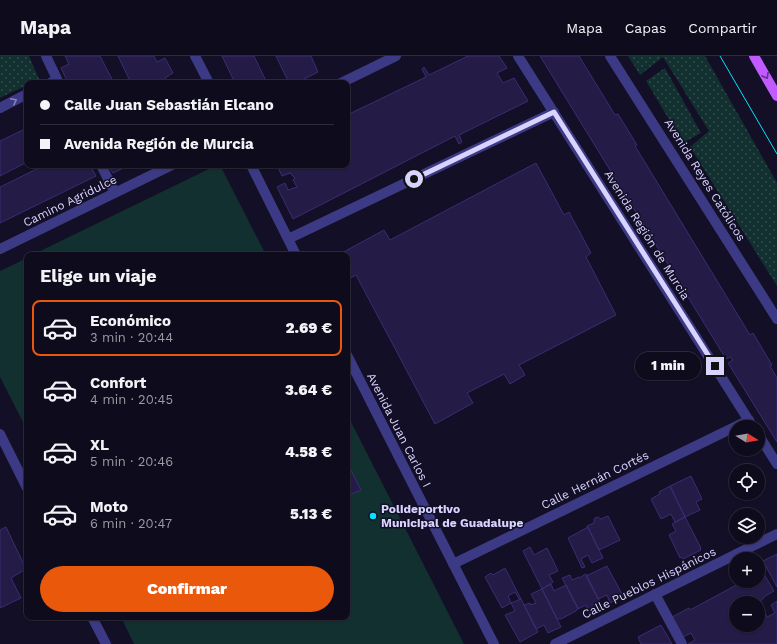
<!DOCTYPE html>
<html lang="es">
<meta charset="utf-8">
<style>
:root{--surface:#0e0b1c;--page:#171425;--text:#f1f3f6;--muted:#9b9ba3;--line:#2e2b3b;--accent:#ea580c}
body{margin:0;font-family:"Work Sans",sans-serif;background:var(--page);color:var(--text);height:100vh;display:flex;flex-direction:column;font-size:15px;white-space:nowrap}
*{box-sizing:border-box;margin:0}
p{font-size:13px;color:var(--muted)}
.icon{flex:none;width:22px;height:22px;fill:none;stroke:currentColor;stroke-width:2;stroke-linecap:round;stroke-linejoin:round}
.map{position:relative;flex:1;overflow:hidden}
.side{position:absolute;left:24px;top:196px;width:326px;height:368px;display:flex;flex-direction:column;background:var(--surface);border-radius:8px;box-shadow:0 1px 3px #0004,0 0 0 1px var(--line)}
.side>*{flex:none}
.hud{position:absolute;left:24px;top:24px;width:326px;height:88px;border-radius:8px;box-shadow:0 1px 3px #0004,0 0 0 1px var(--line);display:grid;align-content:center;height:88px;padding:0 16px;background:var(--surface)}
.needle{width:26px;rotate:101deg}
.fabs{position:absolute;left:729px;top:364px;display:grid;gap:8px}
.fabs a{display:grid;place-items:center;width:36px;height:36px;border-radius:50%;background:var(--surface);box-shadow:0 1px 3px #0004,0 0 0 1px var(--line);font-size:20px}
.end{position:absolute;width:18px;height:18px;margin:-9px;border:5px solid #d9d4ff;background:#111;box-shadow:0 0 0 2px #111}
.from{border-radius:50%}
.bubble{position:absolute;height:28px;border-radius:14px;background:var(--surface);box-shadow:0 1px 3px #0004,0 0 0 1px var(--line);font-size:13px;font-weight:800;line-height:28px;text-align:center}
.hud b{display:flex;align-items:center;gap:14px;height:38px;font-size:15px}
.hud b+b{border-top:1px solid var(--line)}
.hud i{width:10px;height:10px;background:var(--text)}
ul{padding:0;list-style:none}
li{display:flex;align-items:center;gap:12px;height:56px;margin:0 8px 6px;padding:0 8px;border:2px solid transparent;border-radius:8px}
li div{flex:1}
li b{display:block;font-size:15px}
li em{font-style:normal;font-weight:800}
li.on{border-color:var(--accent)}
li>.icon{width:36px;height:36px;stroke-width:1.5}
h2{padding:0 16px;font-size:18px;line-height:48px}
.cta{display:flex;gap:8px;margin-top:auto;padding:8px 16px}
.cta a{flex:1;height:46px;border-radius:24px;background:var(--accent);color:#fff;font-size:16px;font-weight:800;line-height:46px;text-align:center}
header{display:flex;align-items:center;gap:24px;box-sizing:border-box;height:56px;padding:0 20px;background:var(--surface);border-bottom:1px solid var(--line)}
header strong{font-size:19px}
nav{display:flex;gap:22px;margin-inline-start:auto;font-size:14px}
.map>svg:first-child{display:block}
.grass{fill:url(#grass-dots)}
.pitch{fill:#12302f}
.building{fill:#241b47;stroke:#3b2d73;fill-rule:evenodd}
.lines{fill:none;stroke-linecap:round;stroke-linejoin:round}
.street{stroke:#3d3a85;stroke-width:10}
.primary{stroke:#c25bff;stroke-width:10}
.tram{stroke:#00e5ff;stroke-width:1}
.oneway{stroke:#623188}
.oneway2{stroke:#837fbc}
.route{stroke:#d9d4ff;stroke-width:5}
.poi-dot{fill:#00e5ff;stroke:#130f26;stroke-width:1.5}
.labels{text-anchor:middle;stroke-width:3;stroke-linejoin:round;paint-order:stroke}
.street-label{font-size:12px;fill:#d9d4ff;stroke:#130f26}
.poi-label{font-size:12px;font-weight:bold;fill:#d9d4ff;stroke:#130f26;text-anchor:start}
</style>
<header>
<strong>Mapa</strong>
<nav><a>Mapa</a><a>Capas</a><a>Compartir</a></nav>
</header>
<div class="map">
<svg width="777" height="588" viewBox="0 0 777 588">
<defs>
<pattern id="grass-dots" width="8" height="8" patternUnits="userSpaceOnUse"><rect width="8" height="8" fill="#12302f"/><path d="M2 2h.1M6 6h.1" fill="none" stroke="#344d4e" stroke-width="1.8" stroke-linecap="round"/></pattern>
</defs>
<rect width="100%" height="100%" fill="#130f26"/>
<!-- grass -->
<path class="grass" d="M0,0H29L39,23L31,27H27V29L0,42Z
M628,0H705L777,127V230L690,91L709,75L663,1L640,19Z
M665,12L701,77L683,87L646,25Z"/>
<!-- pitch -->
<path class="pitch" d="M217,109H220L266,199H32Z
M27,202V374L0,321V215Z
M347,358L464,588H134L121,561H347Z"/>
<!-- building -->
<path class="building" d="M65,0H100L114,27H79L78,25L75,27H68L61,12L69,8Z
M118,0H154L157,6L165,2L173,17L165,22L168,27H131Z
M222,0H254L267,27H235Z
M276,0H311L318,16L296,27H289Z
M468,0H499L507,12L497,17L503,27L514,22L528,45L459,79L462,86L459,88L455,80L293,163L277,131L285,127L288,134L297,131L293,124L295,122L290,117L282,120L277,109H347V59L426,21L422,13L424,11L429,19Z
M540,0H579L615,59L618,58L637,89L635,90L750,279L753,277L772,309L770,310L777,322V386L728,307L733,304L730,301L726,303Z
M27,72V106L0,120V85Z
M536,107L564,159L569,156L591,197L586,201L616,259L519,309L525,319L510,328L504,318L467,337L473,347L435,368L356,219L347,224V199H338L384,174L390,184Z
M45,109H90L96,120L0,167V131Z
M108,109H130L113,117Z
M347,407L361,434L347,440Z
M691,420L702,443L696,446L700,454L685,461L670,430Z
M670,430L685,461L675,466L671,458L661,463L651,443L660,438L659,436Z
M608,460L620,484L599,494L587,470L594,467V463L595,462L598,461L601,463Z
M685,461L701,492L700,493L701,494L683,503L681,501L680,502L669,479L676,475L672,468Z
M6,471L26,513L11,522L21,542L0,552V474Z
M588,471L603,502L592,507L588,499L581,503L585,511L582,512L568,482Z
M530,491L534,499L547,492L558,515L549,519L553,526L542,533L523,495Z
M777,498V531L763,505Z
M758,508L774,535L765,540L760,546L767,561L775,557L771,549L777,545V588H688L695,584L691,577L683,581L672,561L689,552L690,554L744,525H758ZM736,547H758V569H736Z
M607,510L623,540L610,547L607,539L598,543L586,520Z
M505,512L521,543H519L515,536L508,540L511,547L502,552L485,521L491,517L493,519Z
M586,518L602,550L589,557L586,549L578,553L562,522L570,519L572,524L579,521V522Z
M551,528L554,535L566,529L578,552L576,555L561,563H557L542,533Z
M542,533L561,571L548,577L544,569L536,573L524,549L530,547V549L536,547L531,538Z
M521,543L538,576L520,586L505,559L515,555L511,547Z
M661,569L672,588H641L638,581Z"/>
<g class="lines">
<!-- street -->
<path class="street" d="M46,0L57,23L50,27
M195,0L209,27
M518,0L753,371
M610,0L777,263
M341,27L396,0
M0,52L27,38
M101,109L115,137
M251,109L296,199
M288,183L554,56
M0,193L172,109
M347,299L494,588
M0,378L27,432
M758,378L777,408
M453,508L749,364
M655,538L682,588
M92,561L106,588
M555,588L777,478"/>
<!-- primary -->
<path class="primary" d="M754,0L777,40"/>
<!-- tram -->
<path class="tram" d="M720,0L777,98"/>
</g>
<!-- one-way arrows -->
<defs><path id="oneway-chevron" d="M-2-3.5L2.5 0L-2 3.5" fill="none" stroke-width="1.6" stroke-linecap="round" stroke-linejoin="round"/></defs>
<use class="oneway" href="#oneway-chevron" transform="translate(766 20) rotate(61)"/>
<use class="oneway2" href="#oneway-chevron" transform="translate(14 45) rotate(-27)"/>
<g class="lines">
<!-- route -->
<path class="route" d="M414,123L554,56L715,310"/>
</g>
<!-- markers -->
<circle class="poi-dot" cx="373" cy="460" r="4"/>
<g class="labels">
<!-- street labels -->
<g class="street-label">
<text transform="translate(705 124) rotate(58)" y="4">Avenida Reyes Católicos</text>
<text transform="translate(70 145) rotate(-26)" y="4">Camino Agridulce</text>
<text transform="translate(647 179) rotate(58)" y="4">Avenida Región de Murcia</text>
<text transform="translate(399 374) rotate(63)" y="4">Avenida Juan Carlos I</text>
<text transform="translate(595 424) rotate(-26)" y="4">Calle Hernán Cortés</text>
<text transform="translate(649 527) rotate(-26)" y="4">Calle Pueblos Hispánicos</text>
</g>
<!-- poi labels -->
<g class="poi-label">
<text x="381" y="457">Polideportivo<tspan x="381" dy="14">Municipal de Guadalupe</tspan></text>
</g>
</g>
</svg>
<div class="fabs">
<a><svg class="needle" viewBox="-14 -14 28 28"><path d="M0-13l5 13h-10z" fill="#e53935"/><path d="M0 13l5-13h-10z" fill="#9b9ba3"/></svg></a>
<a><svg class="icon" aria-label="locate" viewBox="0 0 24 24"><circle cx="12" cy="12" r="6"/><path d="M12 2v4M12 18v4M2 12h4M18 12h4"/></svg></a>
<a><svg class="icon" aria-label="layers" viewBox="0 0 24 24"><path d="M12 4l9 5-9 5-9-5zM3 14l9 5 9-5"/></svg></a>
<a>+</a>
<a>−</a>
</div>
<i class="end from" style="left:414px;top:123px"></i>
<i class="end" style="left:715px;top:310px"></i>
<div class="bubble" style="left:635px;top:296px;width:66px">1 min</div>
<div class="hud">
<b><i class="from"></i>Calle Juan Sebastián Elcano</b>
<b><i></i>Avenida Región de Murcia</b>
</div>
<section class="side">
<h2>Elige un viaje</h2>
<ul>
<li class="on"><svg class="icon" aria-label="car" viewBox="0 0 24 24"><path d="M5 17H2v-5l4-1 3-4h7l3 4 3 1v5h-3M9 17h6M6 11h13"/><circle cx="7" cy="17" r="2"/><circle cx="17" cy="17" r="2"/></svg><div><b>Económico</b><p>3 min · 20:44</p></div><em>2.69 €</em></li>
<li><svg class="icon" aria-label="car" viewBox="0 0 24 24"><path d="M5 17H2v-5l4-1 3-4h7l3 4 3 1v5h-3M9 17h6M6 11h13"/><circle cx="7" cy="17" r="2"/><circle cx="17" cy="17" r="2"/></svg><div><b>Confort</b><p>4 min · 20:45</p></div><em>3.64 €</em></li>
<li><svg class="icon" aria-label="car" viewBox="0 0 24 24"><path d="M5 17H2v-5l4-1 3-4h7l3 4 3 1v5h-3M9 17h6M6 11h13"/><circle cx="7" cy="17" r="2"/><circle cx="17" cy="17" r="2"/></svg><div><b>XL</b><p>5 min · 20:46</p></div><em>4.58 €</em></li>
<li><svg class="icon" aria-label="car" viewBox="0 0 24 24"><path d="M5 17H2v-5l4-1 3-4h7l3 4 3 1v5h-3M9 17h6M6 11h13"/><circle cx="7" cy="17" r="2"/><circle cx="17" cy="17" r="2"/></svg><div><b>Moto</b><p>6 min · 20:47</p></div><em>5.13 €</em></li>
</ul>
<div class="cta"><a>Confirmar</a></div>
</section>
</div>
